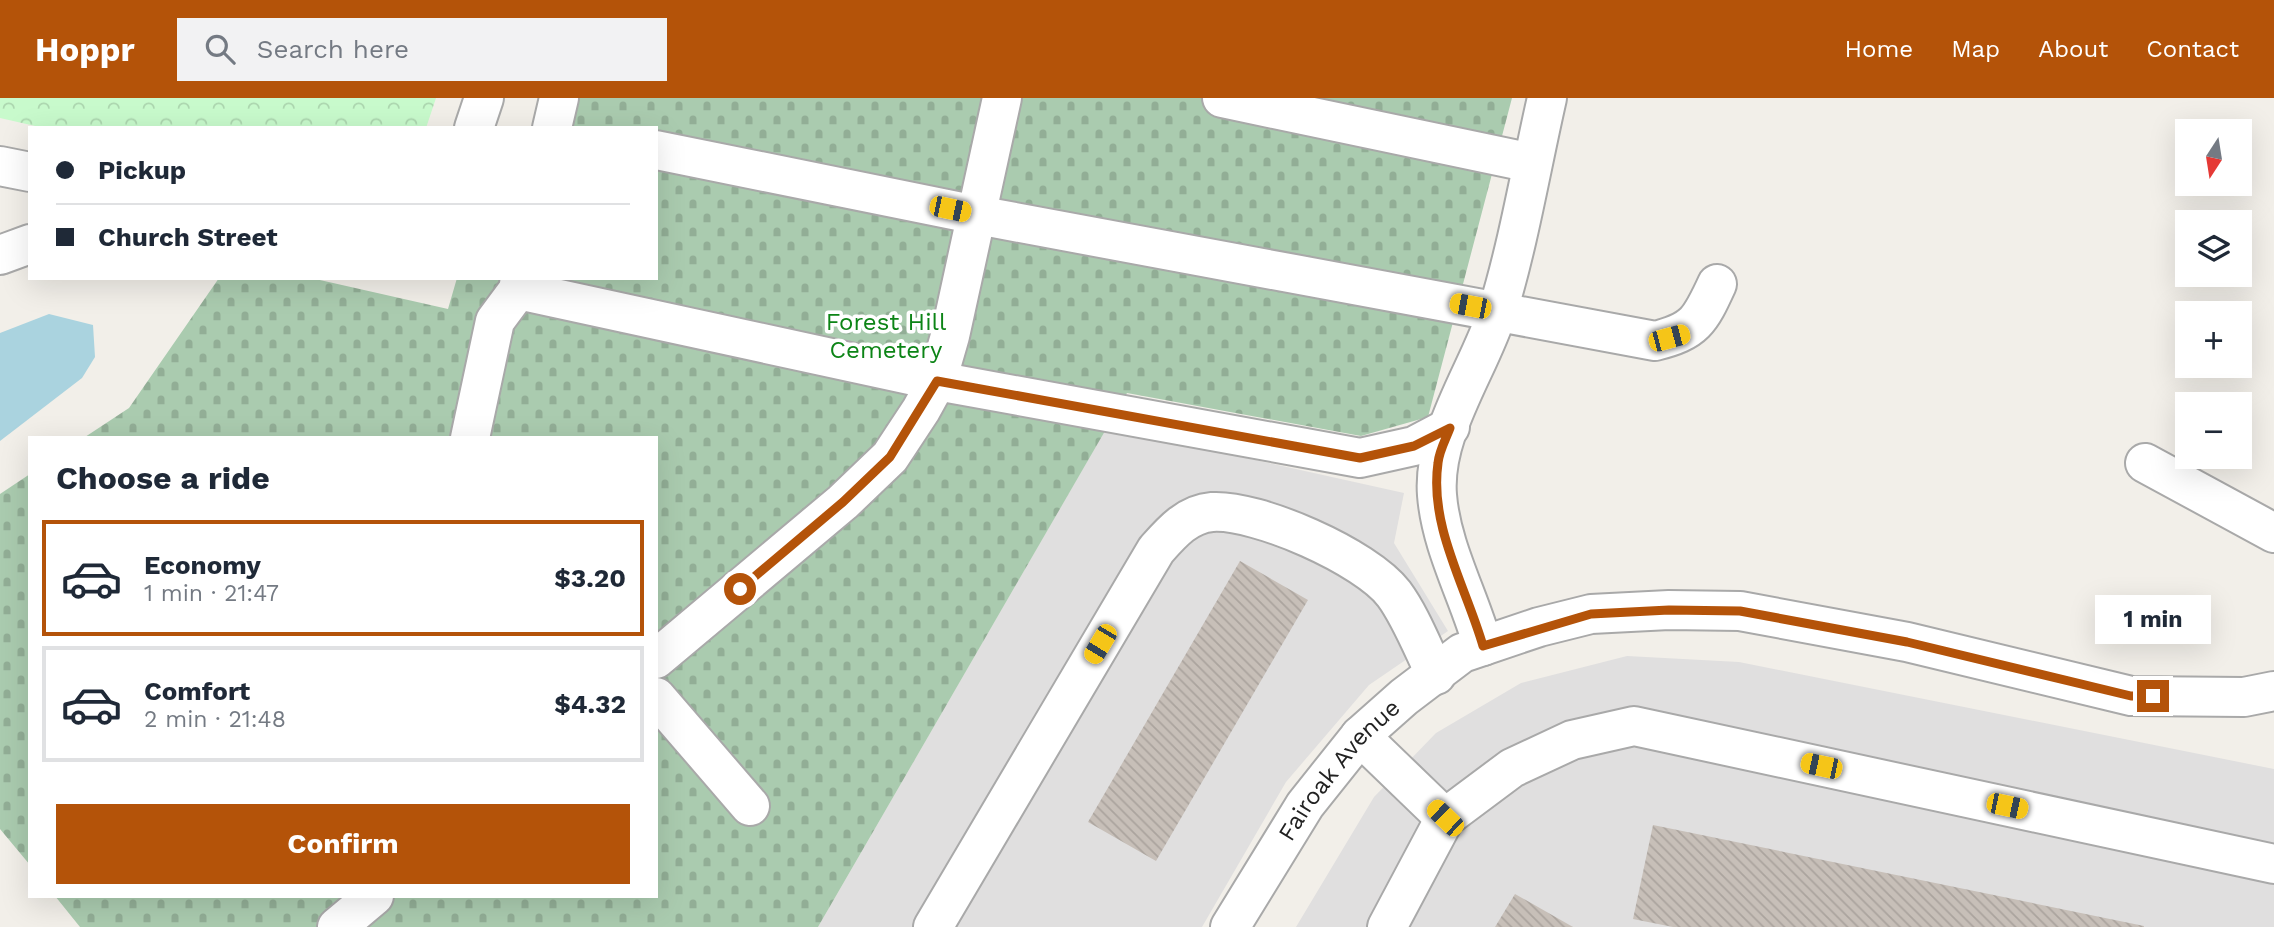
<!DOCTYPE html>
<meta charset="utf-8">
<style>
:root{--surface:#fff;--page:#f2f2f3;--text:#1f2937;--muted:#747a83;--line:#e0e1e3;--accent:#b45309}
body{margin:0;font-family:"Work Sans",sans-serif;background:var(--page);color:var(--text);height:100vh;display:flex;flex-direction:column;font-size:26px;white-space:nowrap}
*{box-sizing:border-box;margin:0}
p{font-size:23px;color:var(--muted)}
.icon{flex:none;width:38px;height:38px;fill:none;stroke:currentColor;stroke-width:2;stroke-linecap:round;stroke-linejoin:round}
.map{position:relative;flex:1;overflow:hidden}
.sheet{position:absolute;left:28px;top:338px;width:630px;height:462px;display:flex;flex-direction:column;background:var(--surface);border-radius:0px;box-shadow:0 7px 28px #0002}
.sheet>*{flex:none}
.banner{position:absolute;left:28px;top:28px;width:630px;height:154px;border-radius:0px;box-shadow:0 7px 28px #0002;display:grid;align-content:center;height:154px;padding:0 28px;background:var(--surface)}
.needle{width:46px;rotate:192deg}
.fabs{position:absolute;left:2175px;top:21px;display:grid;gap:14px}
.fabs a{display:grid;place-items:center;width:77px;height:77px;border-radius:0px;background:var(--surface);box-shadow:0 7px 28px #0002;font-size:35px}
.end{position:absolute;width:32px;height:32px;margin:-16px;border:9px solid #b45309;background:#fff;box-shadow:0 0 0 4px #fff}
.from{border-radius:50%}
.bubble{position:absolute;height:49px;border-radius:0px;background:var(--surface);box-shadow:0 7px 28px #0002;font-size:23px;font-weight:700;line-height:49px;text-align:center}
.car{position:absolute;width:21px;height:42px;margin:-21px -10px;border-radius:9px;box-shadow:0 0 5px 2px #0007;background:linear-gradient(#f5c518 24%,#345 0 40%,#f5c518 0 76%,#345 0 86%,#f5c518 0)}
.banner b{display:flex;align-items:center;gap:24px;height:66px;font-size:26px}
.banner b+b{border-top:2px solid var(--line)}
.banner i{width:18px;height:18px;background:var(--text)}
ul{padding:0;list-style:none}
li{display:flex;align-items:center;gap:21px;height:116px;margin:0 14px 10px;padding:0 14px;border:4px solid var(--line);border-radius:0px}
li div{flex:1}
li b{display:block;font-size:26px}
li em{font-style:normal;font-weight:700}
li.current{border-color:var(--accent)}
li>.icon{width:63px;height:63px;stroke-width:1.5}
h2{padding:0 28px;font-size:32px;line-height:84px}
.primary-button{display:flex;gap:14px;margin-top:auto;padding:14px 28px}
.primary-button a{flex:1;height:80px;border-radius:0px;background:var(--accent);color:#fff;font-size:28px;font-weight:700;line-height:80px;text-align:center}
header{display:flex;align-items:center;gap:42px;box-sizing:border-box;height:98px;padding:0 35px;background:var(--accent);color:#fff}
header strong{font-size:33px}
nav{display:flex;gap:38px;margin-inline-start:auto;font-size:24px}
.search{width:490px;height:63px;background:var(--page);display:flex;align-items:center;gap:18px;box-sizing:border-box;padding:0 24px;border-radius:0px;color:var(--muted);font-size:26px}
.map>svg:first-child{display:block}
.residential{fill:#e0dfdf}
.cemetery{fill:url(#cemetery-stones)}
.park{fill:url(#park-crowns)}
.water{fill:#aad3df}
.building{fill:url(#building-back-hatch)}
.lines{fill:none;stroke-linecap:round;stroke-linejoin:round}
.minor-casing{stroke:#a9a9a9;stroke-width:42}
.minor{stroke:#fff;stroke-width:38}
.route{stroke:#b45309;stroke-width:9}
.labels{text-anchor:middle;stroke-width:7;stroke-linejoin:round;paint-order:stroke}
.park-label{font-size:24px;fill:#0c8416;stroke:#fff}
.street-label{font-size:24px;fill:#222;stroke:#fff}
</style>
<header>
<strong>Hoppr</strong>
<div class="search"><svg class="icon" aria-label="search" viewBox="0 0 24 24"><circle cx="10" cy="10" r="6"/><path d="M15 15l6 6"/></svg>Search here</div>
<nav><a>Home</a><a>Map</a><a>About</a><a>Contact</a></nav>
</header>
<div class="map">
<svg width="2274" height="829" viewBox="0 0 2274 829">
<defs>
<pattern id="cemetery-stones" width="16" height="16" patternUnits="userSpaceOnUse" patternTransform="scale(1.75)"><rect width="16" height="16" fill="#aacbaf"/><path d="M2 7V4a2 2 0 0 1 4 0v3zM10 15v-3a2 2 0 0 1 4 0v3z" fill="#92ae96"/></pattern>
<pattern id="park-crowns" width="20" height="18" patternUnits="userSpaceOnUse" patternTransform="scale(1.75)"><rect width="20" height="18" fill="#c8facc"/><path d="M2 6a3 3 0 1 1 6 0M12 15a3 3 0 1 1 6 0" fill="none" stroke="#acd6af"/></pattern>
<pattern id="building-back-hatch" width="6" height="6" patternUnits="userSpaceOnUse" patternTransform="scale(1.75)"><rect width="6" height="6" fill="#c7bfb8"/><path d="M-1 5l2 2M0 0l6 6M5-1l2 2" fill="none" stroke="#aba49e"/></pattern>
</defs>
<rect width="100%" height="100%" fill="#f2efe9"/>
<!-- residential -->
<path class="residential" d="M1107,329L1404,395L1394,445L1448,533L1369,587L1286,684L1202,829H818Z
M1627,558L1739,564L2274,671V829H1296L1374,699L1436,635L1521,585Z"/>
<!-- cemetery -->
<path class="cemetery" d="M539,0H1512L1428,319L1361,338L1127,295L818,829H80L55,798H656V340L85,339L129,310L219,180H311L448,211L457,180H656V30H532Z
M30,376V767L0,731V396Z"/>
<!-- park -->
<path class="park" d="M0,0H436L426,30H44L0,20Z"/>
<!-- water -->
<path class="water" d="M49,216L93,227L95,259L82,280L0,343V235Z"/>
<!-- building -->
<path class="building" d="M1240,463L1308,502L1156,763L1088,724Z
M1653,727L2144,828V829H1673L1633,821Z
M1515,796L1573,829H1495Z"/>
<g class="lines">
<!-- minor casing -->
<g class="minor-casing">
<g id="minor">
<path d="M1222,0L1532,65"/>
<path d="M474,30L484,0"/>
<path d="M552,30L559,0"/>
<path d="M656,52L977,117L1655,243C1695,233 1700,223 1717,186"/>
<path d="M0,68L30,74"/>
<path d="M0,157L30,146"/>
<path d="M518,192L937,283L1360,360L1414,348L1450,329"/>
<path d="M470,340L495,223L518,192L520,180"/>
<path d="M2145,365L2274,435"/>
<path d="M1483,548C1469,498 1441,449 1437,397C1432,334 1480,270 1498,212C1519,143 1531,70 1547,0"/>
<path d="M656,561L843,404L890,359L921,312L937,283L950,238L1002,0"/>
<path d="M656,599L750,708"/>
<path d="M1360,638L1445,720"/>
<path d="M337,829L374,798"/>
<path d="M933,829L1156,452C1171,435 1187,416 1212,414C1257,411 1366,459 1394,496C1411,519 1423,551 1436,577"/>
<path id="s1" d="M1230,829L1305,707L1360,638L1404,599L1462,555L1539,529L1591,516L1669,512L1740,513L1907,544L2131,598L2244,599L2274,593"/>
<path d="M1387,829L1445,720L1512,670L1572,642L1634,628L2274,766"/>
</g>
</g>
<!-- minor -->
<use href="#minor" class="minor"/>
</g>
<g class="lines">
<!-- route -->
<path class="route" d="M740,491L843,404L890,359L937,283L1360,360L1414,348L1450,330C1446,341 1439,353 1438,365C1429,428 1466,489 1483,548L1591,516L1669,512L1740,513L1907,544L2131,598H2153"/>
</g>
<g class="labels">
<!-- park labels -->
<g class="park-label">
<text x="886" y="232">Forest Hill<tspan x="886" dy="28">Cemetery</tspan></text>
</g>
<!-- street labels -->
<g class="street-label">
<text dy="8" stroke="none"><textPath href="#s1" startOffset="192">Fairoak Avenue</textPath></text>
</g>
</g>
</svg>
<div class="fabs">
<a><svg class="needle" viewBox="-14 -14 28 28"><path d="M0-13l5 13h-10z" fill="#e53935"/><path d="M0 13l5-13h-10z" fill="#747a83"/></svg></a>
<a><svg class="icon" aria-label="layers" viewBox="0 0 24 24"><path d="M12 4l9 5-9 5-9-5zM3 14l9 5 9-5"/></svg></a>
<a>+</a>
<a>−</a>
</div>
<i class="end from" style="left:740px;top:491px"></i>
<i class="end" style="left:2153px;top:598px"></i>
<div class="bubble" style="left:2095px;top:497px;width:116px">1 min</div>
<i class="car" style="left:950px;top:111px;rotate:102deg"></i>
<i class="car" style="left:1470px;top:208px;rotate:281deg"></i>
<i class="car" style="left:1669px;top:240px;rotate:75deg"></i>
<i class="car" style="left:1100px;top:546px;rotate:211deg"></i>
<i class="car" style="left:1821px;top:668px;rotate:282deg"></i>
<i class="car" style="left:2007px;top:708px;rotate:102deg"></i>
<i class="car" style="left:1445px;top:720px;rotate:314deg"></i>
<div class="banner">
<b><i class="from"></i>Pickup</b>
<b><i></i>Church Street</b>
</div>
<section class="sheet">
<h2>Choose a ride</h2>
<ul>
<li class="current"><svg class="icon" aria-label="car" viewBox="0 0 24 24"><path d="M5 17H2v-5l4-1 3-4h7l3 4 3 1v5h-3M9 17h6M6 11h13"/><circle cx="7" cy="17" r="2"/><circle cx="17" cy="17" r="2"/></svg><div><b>Economy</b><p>1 min · 21:47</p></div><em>$3.20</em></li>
<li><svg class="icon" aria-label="car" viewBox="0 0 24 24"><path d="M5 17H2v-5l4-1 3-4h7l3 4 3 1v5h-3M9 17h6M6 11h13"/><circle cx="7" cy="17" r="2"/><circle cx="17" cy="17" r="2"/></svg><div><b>Comfort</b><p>2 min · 21:48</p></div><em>$4.32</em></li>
</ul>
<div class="primary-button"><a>Confirm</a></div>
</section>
</div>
